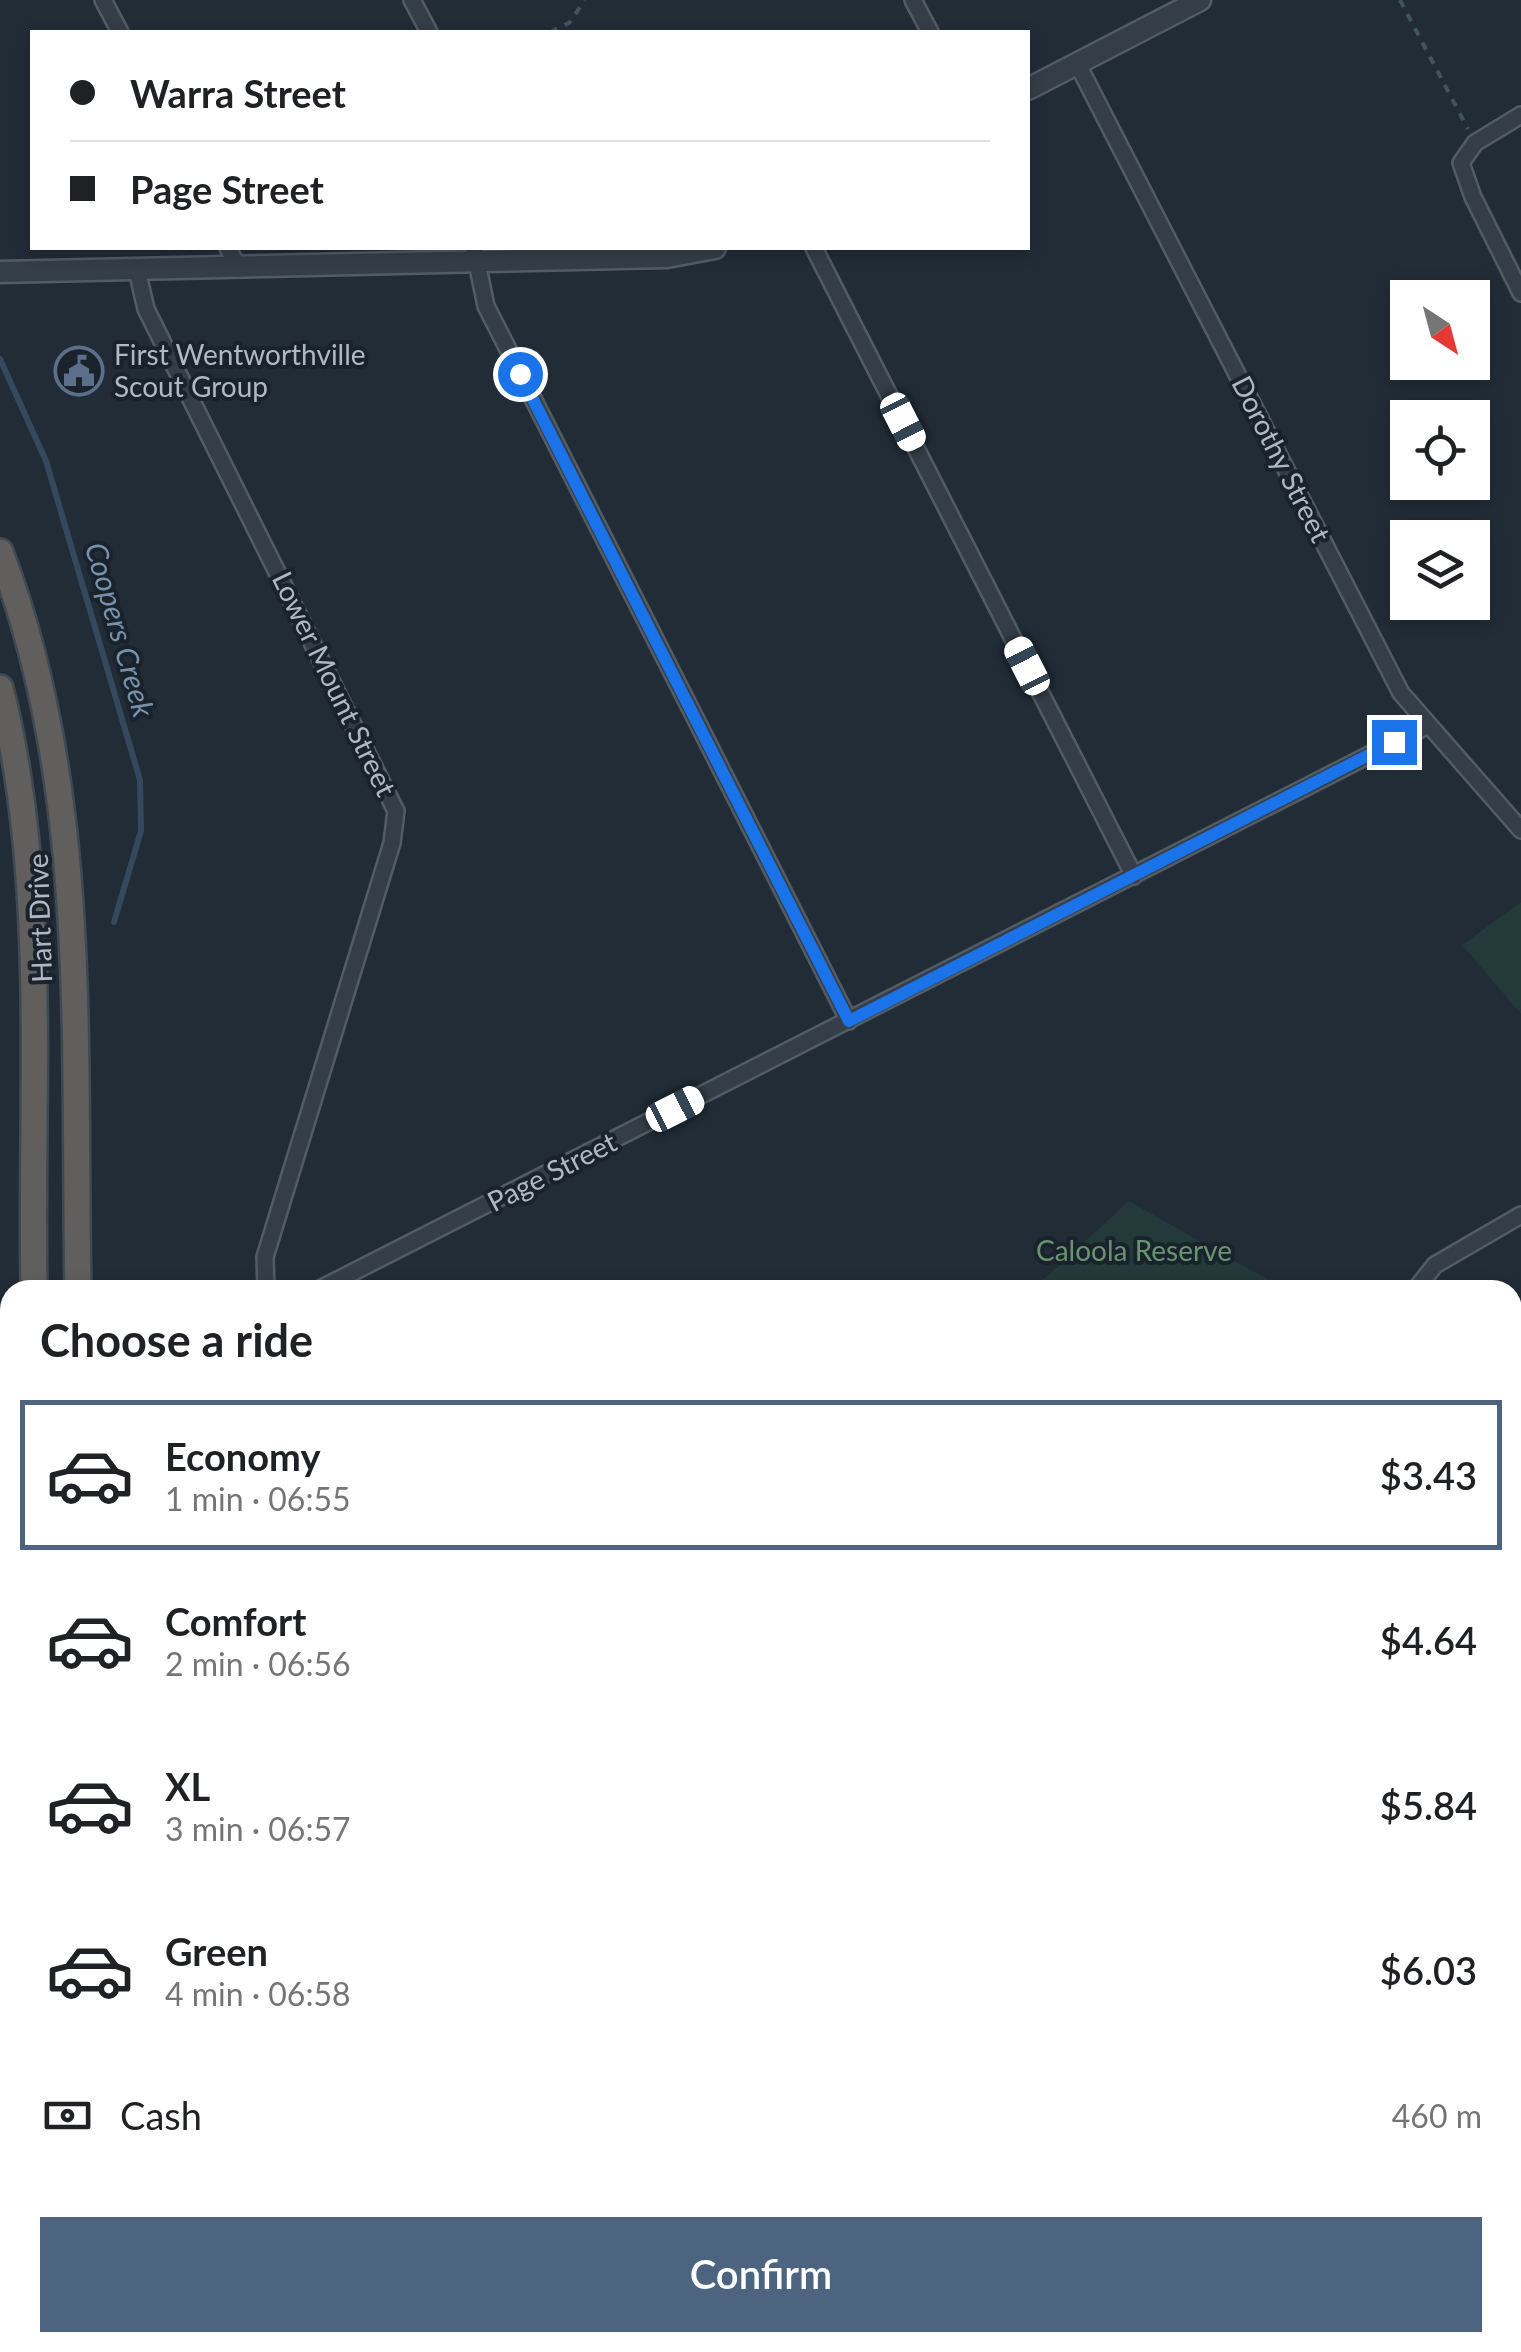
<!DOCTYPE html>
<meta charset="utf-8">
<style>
:root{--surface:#fff;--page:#f6f6f6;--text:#202124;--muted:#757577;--line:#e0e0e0;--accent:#4d6481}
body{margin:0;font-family:Lato,sans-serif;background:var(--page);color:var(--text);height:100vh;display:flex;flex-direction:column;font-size:38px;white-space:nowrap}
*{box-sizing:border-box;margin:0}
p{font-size:32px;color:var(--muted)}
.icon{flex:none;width:55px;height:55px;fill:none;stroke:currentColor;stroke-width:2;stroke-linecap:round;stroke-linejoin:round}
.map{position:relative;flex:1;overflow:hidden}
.details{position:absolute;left:0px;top:1280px;width:1522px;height:1072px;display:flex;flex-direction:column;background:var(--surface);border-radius:30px 30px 0 0;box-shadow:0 5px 15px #0003}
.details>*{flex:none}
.guide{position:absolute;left:30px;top:30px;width:1000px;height:220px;border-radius:0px;box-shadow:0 5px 15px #0003;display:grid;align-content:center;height:220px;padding:0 40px;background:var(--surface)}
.needle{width:65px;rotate:144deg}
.tools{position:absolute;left:1390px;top:280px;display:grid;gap:20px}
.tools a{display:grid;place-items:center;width:100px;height:100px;border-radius:0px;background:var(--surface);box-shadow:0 5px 15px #0003;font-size:50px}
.end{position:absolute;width:45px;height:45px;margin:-22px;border:12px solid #1a73e8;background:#fff;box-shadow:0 0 0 5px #fff}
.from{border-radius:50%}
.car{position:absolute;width:30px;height:60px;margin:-30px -15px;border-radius:12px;box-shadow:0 0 8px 2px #0007;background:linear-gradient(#fff 24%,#345 0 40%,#fff 0 76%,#345 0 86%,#fff 0)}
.guide b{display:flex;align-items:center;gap:35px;height:95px;font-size:38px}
.guide b+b{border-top:2px solid var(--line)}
.guide i{width:25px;height:25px;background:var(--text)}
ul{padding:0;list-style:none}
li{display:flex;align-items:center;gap:30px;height:150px;margin:0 20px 15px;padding:0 20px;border:5px solid transparent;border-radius:0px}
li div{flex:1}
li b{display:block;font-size:38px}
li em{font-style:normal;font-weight:600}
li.selected{border-color:var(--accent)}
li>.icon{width:90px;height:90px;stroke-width:1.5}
h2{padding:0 40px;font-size:45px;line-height:120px}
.pay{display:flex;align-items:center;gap:25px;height:110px;padding:0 40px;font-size:38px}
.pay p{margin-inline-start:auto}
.cta{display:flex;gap:20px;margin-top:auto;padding:20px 40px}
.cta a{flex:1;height:115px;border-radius:0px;background:var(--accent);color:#fff;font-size:40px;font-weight:600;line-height:115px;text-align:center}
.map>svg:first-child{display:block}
.green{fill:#243939}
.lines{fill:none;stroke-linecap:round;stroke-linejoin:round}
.stream{stroke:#35495e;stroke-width:6}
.minor-casing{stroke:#525c65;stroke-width:20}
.tertiary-casing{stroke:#525c65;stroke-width:25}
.trunk-casing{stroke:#3f4952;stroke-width:30}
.path{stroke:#415456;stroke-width:4;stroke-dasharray:8 8;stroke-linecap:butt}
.minor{stroke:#353e48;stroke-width:15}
.tertiary{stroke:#353e48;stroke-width:20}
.trunk{stroke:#605f5d;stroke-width:25}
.route{stroke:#1a73e8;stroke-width:12}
.labels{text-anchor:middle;stroke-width:8;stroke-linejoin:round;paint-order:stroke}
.poi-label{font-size:28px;fill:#afb9c4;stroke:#1a232c;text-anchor:start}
.street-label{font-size:28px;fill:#afb9c4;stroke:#1a232c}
.park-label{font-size:28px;fill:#68946f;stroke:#1a232c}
.water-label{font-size:30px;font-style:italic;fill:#7891ab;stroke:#1a232c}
</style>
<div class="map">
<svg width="1521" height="2352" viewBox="0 0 1521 2352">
<rect width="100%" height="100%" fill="#212c37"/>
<!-- green -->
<path class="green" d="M1521,902V1014L1462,945Z
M1129,1201L1286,1290H1021L1045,1278Z"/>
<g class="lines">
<!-- stream -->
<path class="stream" d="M0,359L46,461L140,780L141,831L114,922
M0,1344L5,1300"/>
<!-- minor casing -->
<g class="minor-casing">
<path id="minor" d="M103,0L120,32
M412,0L429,32
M913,0L930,32
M1077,63L1401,693L1521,830
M1521,115L1475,143L1461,163L1473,197L1521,293
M228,248L239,269
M474,248L486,306L849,1021
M814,248L1134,876
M137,270L146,309L396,811L392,843L265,1257L266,1290
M318,1290L1426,726
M1415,1290L1435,1265L1521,1215
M1512,1695L1521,1698
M1512,2242L1521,2237
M1223,2342L1228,2352
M0,2345L16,2352
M1303,2352L1321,2342"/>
</g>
<!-- tertiary casing -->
<g class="tertiary-casing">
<path id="tertiary" d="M1028,89L1200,0
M0,272L667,257L715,248"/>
</g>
<!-- trunk casing -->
<g class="trunk-casing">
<path id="trunk" d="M0,552C90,788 73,1042 78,1290
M0,688C49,880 30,1094 34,1290
M0,2000L10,1960
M0,2143L10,2113"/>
</g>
<!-- path -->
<path class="path" d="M1400,0L1468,129
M550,32L569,23L585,0
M0,2206L10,2183"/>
<!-- minor -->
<use href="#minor" class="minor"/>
<!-- tertiary -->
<use href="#tertiary" class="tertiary"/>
<!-- trunk -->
<use href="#trunk" class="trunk"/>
</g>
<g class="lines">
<!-- route -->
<path class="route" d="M520,374L849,1021L1394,742"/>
</g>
<!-- icons -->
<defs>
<g id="civic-ring" transform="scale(2.5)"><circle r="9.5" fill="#1a232c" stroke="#5c6f8a" stroke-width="1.5"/><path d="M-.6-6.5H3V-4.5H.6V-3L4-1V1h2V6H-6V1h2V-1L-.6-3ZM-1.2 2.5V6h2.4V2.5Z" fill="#5c6f8a"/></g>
</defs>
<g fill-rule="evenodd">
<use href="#civic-ring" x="79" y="371"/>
</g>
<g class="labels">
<!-- poi labels -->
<g class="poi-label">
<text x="114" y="365">First Wentworthville<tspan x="114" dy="32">Scout Group</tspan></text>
</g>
<!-- street labels -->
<g class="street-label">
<text transform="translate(1281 459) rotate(63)" y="10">Dorothy Street</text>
<text transform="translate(334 684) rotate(64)" y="10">Lower Mount Street</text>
<text transform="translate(40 918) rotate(-92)" y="10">Hart Drive</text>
<text transform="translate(552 1172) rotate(-27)" y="10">Page Street</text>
</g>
<!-- park labels -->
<g class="park-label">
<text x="1134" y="1261">Caloola Reserve</text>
</g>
<!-- water labels -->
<g class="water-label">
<text transform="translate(119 630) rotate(74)" y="10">Coopers Creek</text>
</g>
</g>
</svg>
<div class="tools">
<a><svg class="needle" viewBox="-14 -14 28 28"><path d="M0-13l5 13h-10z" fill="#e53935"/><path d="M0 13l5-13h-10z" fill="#757577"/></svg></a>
<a><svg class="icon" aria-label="locate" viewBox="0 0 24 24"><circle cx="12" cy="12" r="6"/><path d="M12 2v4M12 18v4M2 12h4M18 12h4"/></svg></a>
<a><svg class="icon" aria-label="layers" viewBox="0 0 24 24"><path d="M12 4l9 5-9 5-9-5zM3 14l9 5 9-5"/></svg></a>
</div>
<i class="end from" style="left:520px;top:374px"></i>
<i class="end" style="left:1394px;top:742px"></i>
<i class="car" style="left:903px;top:422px;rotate:153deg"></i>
<i class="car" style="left:1027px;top:666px;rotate:333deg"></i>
<i class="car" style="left:675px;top:1109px;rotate:63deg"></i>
<div class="guide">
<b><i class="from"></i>Warra Street</b>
<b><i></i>Page Street</b>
</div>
<section class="details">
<h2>Choose a ride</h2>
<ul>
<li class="selected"><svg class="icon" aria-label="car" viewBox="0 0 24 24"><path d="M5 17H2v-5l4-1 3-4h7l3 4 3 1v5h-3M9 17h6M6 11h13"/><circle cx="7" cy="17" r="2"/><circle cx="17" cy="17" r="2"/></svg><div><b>Economy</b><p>1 min · 06:55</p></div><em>$3.43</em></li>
<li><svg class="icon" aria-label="car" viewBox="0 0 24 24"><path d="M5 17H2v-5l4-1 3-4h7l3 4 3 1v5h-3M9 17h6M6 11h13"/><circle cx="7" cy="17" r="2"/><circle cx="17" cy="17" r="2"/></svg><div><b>Comfort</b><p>2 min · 06:56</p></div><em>$4.64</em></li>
<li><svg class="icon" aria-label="car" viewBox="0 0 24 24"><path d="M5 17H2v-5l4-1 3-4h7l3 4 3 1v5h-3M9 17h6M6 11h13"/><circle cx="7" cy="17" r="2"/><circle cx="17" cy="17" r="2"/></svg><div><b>XL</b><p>3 min · 06:57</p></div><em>$5.84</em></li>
<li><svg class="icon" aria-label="car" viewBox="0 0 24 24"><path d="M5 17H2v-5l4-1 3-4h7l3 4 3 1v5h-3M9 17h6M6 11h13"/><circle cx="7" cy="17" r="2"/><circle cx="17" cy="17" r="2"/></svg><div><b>Green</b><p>4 min · 06:58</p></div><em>$6.03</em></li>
</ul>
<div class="pay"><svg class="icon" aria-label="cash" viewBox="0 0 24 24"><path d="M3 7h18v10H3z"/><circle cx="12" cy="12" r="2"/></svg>Cash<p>460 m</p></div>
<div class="cta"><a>Confirm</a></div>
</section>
</div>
